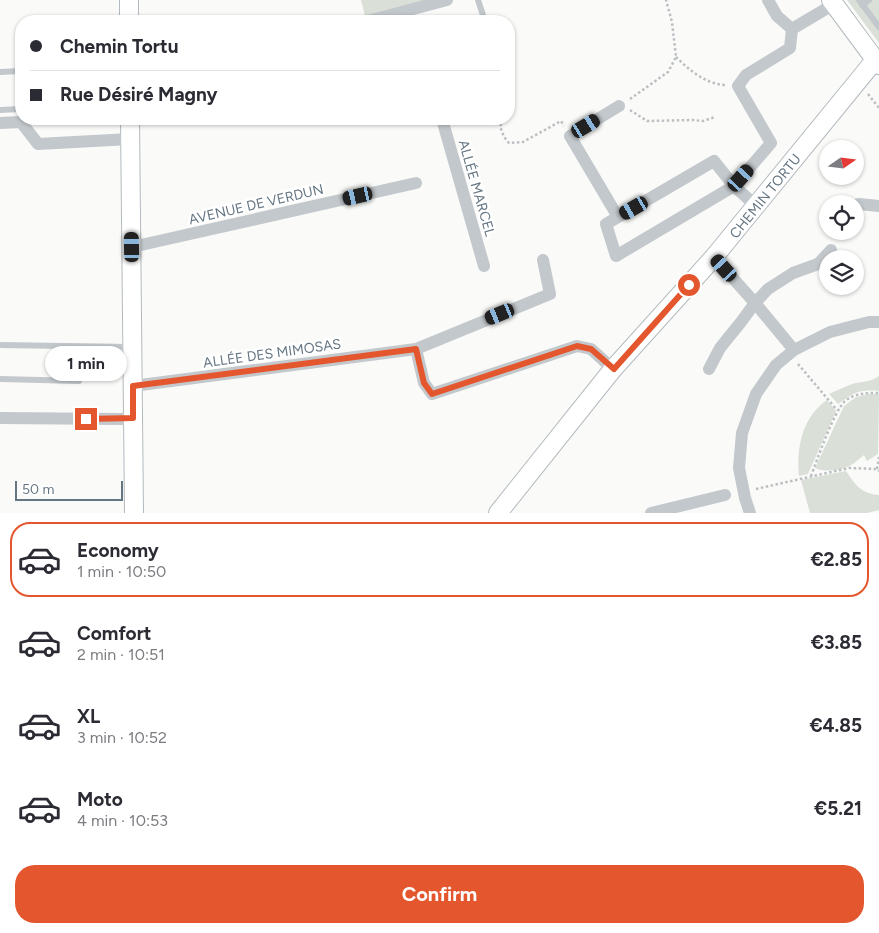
<!DOCTYPE html>
<meta charset="utf-8">
<style>
:root{--surface:#fff;--page:#f7f7f7;--text:#2b2b33;--muted:#7c7c81;--line:#e1e1e2;--accent:#e4572e}
body{margin:0;font-family:Figtree,sans-serif;background:var(--page);color:var(--text);height:100vh;display:flex;flex-direction:column;font-size:19px;white-space:nowrap}
*{box-sizing:border-box;margin:0}
p{font-size:16px;color:var(--muted)}
.icon{flex:none;width:28px;height:28px;fill:none;stroke:currentColor;stroke-width:2;stroke-linecap:round;stroke-linejoin:round}
.map{position:relative;height:513px;overflow:hidden}
.sheet{display:flex;flex-direction:column;background:var(--surface);flex:1}
.sheet>*{flex:none}
.banner{position:absolute;left:15px;top:15px;width:500px;height:110px;border-radius:20px;box-shadow:0 1px 4px #0004;display:grid;align-content:center;height:110px;padding:0 15px;background:var(--surface)}
.needle{width:32px;rotate:76deg}
.tools{position:absolute;left:819px;top:140px;display:grid;gap:10px}
.tools a{display:grid;place-items:center;width:45px;height:45px;border-radius:50%;background:var(--surface);box-shadow:0 1px 4px #0004;font-size:25px}
.scale{position:absolute;left:15px;bottom:12px;width:108px;box-sizing:border-box;padding-left:5px;border:2px solid #657683;border-top:0;font-size:14px;line-height:18px;white-space:nowrap;color:#657683;-webkit-text-stroke:4px #fff;paint-order:stroke}
.end{position:absolute;width:22px;height:22px;margin:-11px;border:6px solid #e4572e;background:#fff;box-shadow:0 0 0 2px #fff}
.from{border-radius:50%}
.bubble{position:absolute;height:35px;border-radius:18px;background:var(--surface);box-shadow:0 1px 4px #0004;font-size:16px;font-weight:700;line-height:35px;text-align:center}
.car{position:absolute;width:15px;height:30px;margin:-15px -8px;border-radius:6px;box-shadow:0 0 4px 1px #0007;background:linear-gradient(#222 24%,#8ab4d8 0 40%,#222 0 76%,#8ab4d8 0 86%,#222 0)}
.banner b{display:flex;align-items:center;gap:18px;height:48px;font-size:19px}
.banner b+b{border-top:1px solid var(--line)}
.banner i{width:12px;height:12px;background:var(--text)}
ul{padding:9px 0 0;list-style:none}
li{display:flex;align-items:center;gap:15px;height:75px;margin:0 10px 8px;padding:0 5px;border:2px solid transparent;border-radius:20px}
li div{flex:1}
li b{display:block;font-size:19px}
li em{font-style:normal;font-weight:700}
li.on{border-color:var(--accent)}
li>.icon{width:45px;height:45px;stroke-width:1.5}
.action{display:flex;gap:10px;margin-top:auto;padding:10px 15px}
.action a{flex:1;height:58px;border-radius:20px;background:var(--accent);color:#fff;font-size:20px;font-weight:700;line-height:58px;text-align:center}
.map>svg:first-child{display:block}
.green{fill:#dadfd7}
.lines{fill:none;stroke-linecap:round;stroke-linejoin:round}
.secondary-casing{stroke:#b3babf;stroke-width:20}
.path{stroke:#bbbfc2;stroke-width:2.5;stroke-dasharray:2.5 2.5;stroke-linecap:butt}
.lane{stroke:#c3c8cc;stroke-width:6}
.street{stroke:#c3c8cc;stroke-width:12}
.secondary{stroke:#fff;stroke-width:18}
.route{stroke:#e4572e;stroke-width:6}
.labels{text-anchor:middle;stroke-width:5;stroke-linejoin:round;paint-order:stroke}
.street-label{font-size:14px;fill:#657683;stroke:#fff}
</style>
<div class="map">
<svg width="879" height="513" viewBox="0 0 879 513">
<rect width="100%" height="100%" fill="#fafaf8"/>
<!-- green -->
<path class="green" d="M361,0H429L365,16Z
M847,0H879V43Z
M879,376V391C858,389 854,393 838,404L829,394C836,391 844,387 852,384C863,381 869,383 879,376Z
M869,394H879L878,454L867,461L864,455C859,459 853,465 847,467C838,471 824,472 815,468L844,406L856,397Z
M827,400L836,411L808,474L799,476C796,449 802,417 827,400Z
M846,471C855,485 862,494 879,495V510L867,513H810L801,480Z"/>
<g class="lines">
<!-- secondary casing -->
<g class="secondary-casing">
<path id="secondary" d="M129,0V21
M831,0L879,65
M130,119L134,513
M498,513L613,369L714,257L875,60"/>
</g>
<!-- path -->
<path class="path" d="M676,57C689,70 706,84 725,85
M868,94L879,108
M630,99L668,72L676,57L672,22L666,0
M630,110L647,121L693,120L703,121L715,117
M503,119L500,126L504,137L509,143L523,142L561,121L564,126
M798,364L837,410
M877,469L879,457
M811,476C817,460 834,411 845,401C855,393 867,393 879,393
M756,489L849,468L877,469L879,471"/>
<!-- lane -->
<path class="lane" d="M478,0L485,21
M859,0L879,27
M862,5L869,0
M0,72L21,71
M0,110L21,109
M0,345L131,347
M0,379L79,381"/>
<!-- street -->
<path class="street" d="M768,0L777,16L792,29
M368,21L447,0
M442,119L484,266
M0,123L21,122L38,144L130,139
M855,205L859,204L879,206
M756,206L734,186L714,161L606,224L616,256L734,186L771,143L738,86L746,75L790,48L792,29L834,4
M618,217L570,136L619,106
M132,247L416,183
M714,257L755,303L794,350
M543,260L550,294L416,349L424,383L432,394L577,346L591,349L613,369
M709,369L720,348L741,322L755,303L768,289L793,273L818,264L831,250
M133,386L416,349
M0,418L121,419L133,418
M651,513L725,495
M750,513L745,498L739,468L742,433L756,394L776,365L794,350L830,332L869,322H879"/>
<!-- secondary -->
<use href="#secondary" class="secondary"/>
</g>
<g class="lines">
<!-- route -->
<path class="route" d="M86,419L133,418V386L416,349L424,383L432,394L577,346L591,349L614,369L689,285"/>
</g>
<g class="labels">
<!-- street labels -->
<g class="street-label">
<text transform="translate(477 188) rotate(74)" y="5">ALLÉE MARCEL</text>
<text transform="translate(765 196) rotate(-51)" y="5">CHEMIN TORTU</text>
<text transform="translate(256 204) rotate(-13)" y="5">AVENUE DE VERDUN</text>
<text transform="translate(272 353) rotate(-8)" y="5">ALLÉE DES MIMOSAS</text>
</g>
</g>
</svg>
<div class="tools">
<a><svg class="needle" viewBox="-14 -14 28 28"><path d="M0-13l5 13h-10z" fill="#e53935"/><path d="M0 13l5-13h-10z" fill="#7c7c81"/></svg></a>
<a><svg class="icon" aria-label="locate" viewBox="0 0 24 24"><circle cx="12" cy="12" r="6"/><path d="M12 2v4M12 18v4M2 12h4M18 12h4"/></svg></a>
<a><svg class="icon" aria-label="layers" viewBox="0 0 24 24"><path d="M12 4l9 5-9 5-9-5zM3 14l9 5 9-5"/></svg></a>
</div>
<div class="scale">50 m</div>
<i class="end from" style="left:689px;top:285px"></i>
<i class="end" style="left:86px;top:419px"></i>
<div class="bubble" style="left:45px;top:346px;width:82px">1 min</div>
<i class="car" style="left:586px;top:126px;rotate:59deg"></i>
<i class="car" style="left:741px;top:178px;rotate:42deg"></i>
<i class="car" style="left:358px;top:196px;rotate:257deg"></i>
<i class="car" style="left:634px;top:208px;rotate:240deg"></i>
<i class="car" style="left:132px;top:247px;rotate:359deg"></i>
<i class="car" style="left:724px;top:268px;rotate:318deg"></i>
<i class="car" style="left:500px;top:314px;rotate:248deg"></i>
<div class="banner">
<b><i class="from"></i>Chemin Tortu</b>
<b><i></i>Rue Désiré Magny</b>
</div>
</div>
<section class="sheet">
<ul>
<li class="on"><svg class="icon" aria-label="car" viewBox="0 0 24 24"><path d="M5 17H2v-5l4-1 3-4h7l3 4 3 1v5h-3M9 17h6M6 11h13"/><circle cx="7" cy="17" r="2"/><circle cx="17" cy="17" r="2"/></svg><div><b>Economy</b><p>1 min · 10:50</p></div><em>€2.85</em></li>
<li><svg class="icon" aria-label="car" viewBox="0 0 24 24"><path d="M5 17H2v-5l4-1 3-4h7l3 4 3 1v5h-3M9 17h6M6 11h13"/><circle cx="7" cy="17" r="2"/><circle cx="17" cy="17" r="2"/></svg><div><b>Comfort</b><p>2 min · 10:51</p></div><em>€3.85</em></li>
<li><svg class="icon" aria-label="car" viewBox="0 0 24 24"><path d="M5 17H2v-5l4-1 3-4h7l3 4 3 1v5h-3M9 17h6M6 11h13"/><circle cx="7" cy="17" r="2"/><circle cx="17" cy="17" r="2"/></svg><div><b>XL</b><p>3 min · 10:52</p></div><em>€4.85</em></li>
<li><svg class="icon" aria-label="car" viewBox="0 0 24 24"><path d="M5 17H2v-5l4-1 3-4h7l3 4 3 1v5h-3M9 17h6M6 11h13"/><circle cx="7" cy="17" r="2"/><circle cx="17" cy="17" r="2"/></svg><div><b>Moto</b><p>4 min · 10:53</p></div><em>€5.21</em></li>
</ul>
<div class="action"><a>Confirm</a></div>
</section>
